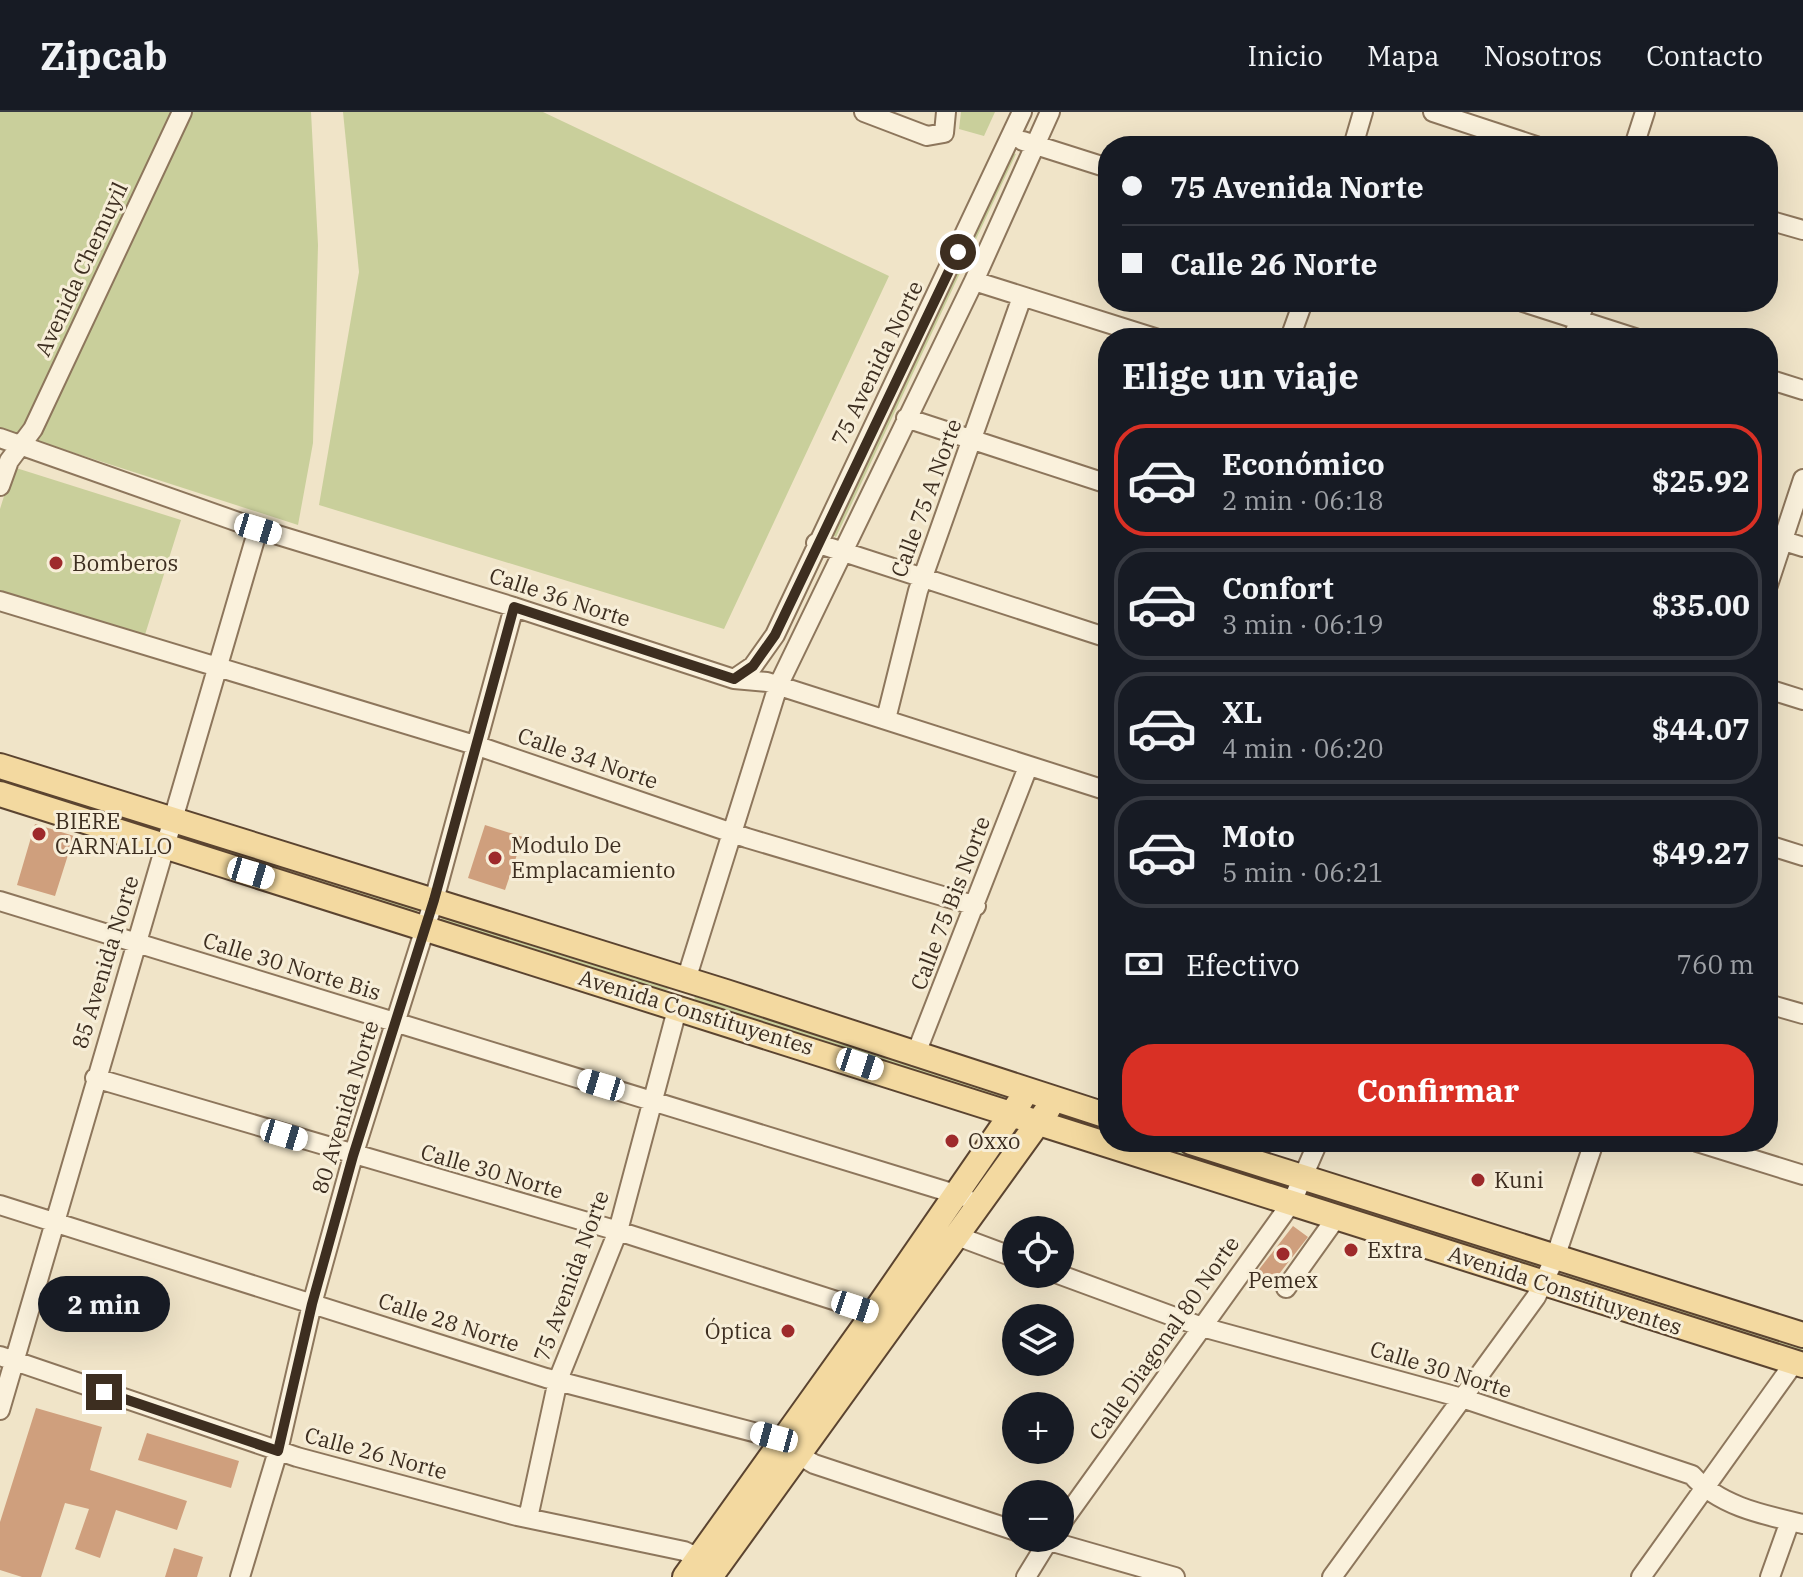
<!DOCTYPE html>
<html lang="es">
<meta charset="utf-8">
<style>
:root{--surface:#171b24;--page:#20242c;--text:#f1f3f6;--muted:#9ea1a6;--line:#363941;--accent:#d93025}
body{margin:0;font-family:"IBM Plex Serif",serif;background:var(--page);color:var(--text);height:100vh;display:flex;flex-direction:column;font-size:30px;white-space:nowrap}
*{box-sizing:border-box;margin:0}
p{font-size:26px;color:var(--muted)}
.icon{flex:none;width:44px;height:44px;fill:none;stroke:currentColor;stroke-width:2;stroke-linecap:round;stroke-linejoin:round}
.map{position:relative;flex:1;overflow:hidden}
.drawer{position:absolute;left:1098px;top:216px;width:680px;height:824px;display:flex;flex-direction:column;background:var(--surface);border-radius:32px;box-shadow:0 8px 32px #0002}
.drawer>*{flex:none}
.hud{position:absolute;left:1098px;top:24px;width:680px;height:176px;border-radius:32px;box-shadow:0 8px 32px #0002;display:grid;align-content:center;height:176px;padding:0 24px;background:var(--surface)}
.fabs{position:absolute;left:1002px;top:1104px;display:grid;gap:16px}
.fabs a{display:grid;place-items:center;width:72px;height:72px;border-radius:50%;background:var(--surface);box-shadow:0 8px 32px #0002;font-size:40px}
.end{position:absolute;width:36px;height:36px;margin:-18px;border:10px solid #3d2e20;background:#fff;box-shadow:0 0 0 4px #fff}
.from{border-radius:50%}
.bubble{position:absolute;height:56px;border-radius:28px;background:var(--surface);box-shadow:0 8px 32px #0002;font-size:26px;font-weight:700;line-height:56px;text-align:center}
.car{position:absolute;width:24px;height:48px;margin:-24px -12px;border-radius:10px;box-shadow:0 0 6px 2px #0007;background:linear-gradient(#fff 24%,#345 0 40%,#fff 0 76%,#345 0 86%,#fff 0)}
.hud b{display:flex;align-items:center;gap:28px;height:76px;font-size:30px}
.hud b+b{border-top:2px solid var(--line)}
.hud i{width:20px;height:20px;background:var(--text)}
ul{padding:0;list-style:none}
li{display:flex;align-items:center;gap:24px;height:112px;margin:0 16px 12px;padding:0 8px;border:4px solid var(--line);border-radius:32px}
li div{flex:1}
li b{display:block;font-size:30px}
li em{font-style:normal;font-weight:700}
li.active{border-color:var(--accent)}
li>.icon{width:72px;height:72px;stroke-width:1.5}
h2{padding:0 24px;font-size:36px;line-height:96px}
.pay{display:flex;align-items:center;gap:20px;height:88px;padding:0 24px;font-size:30px}
.pay p{margin-inline-start:auto}
.action{display:flex;gap:16px;margin-top:auto;padding:16px 24px}
.action a{flex:1;height:92px;border-radius:32px;background:var(--accent);color:#fff;font-size:32px;font-weight:700;line-height:92px;text-align:center}
header{display:flex;align-items:center;gap:48px;box-sizing:border-box;height:112px;padding:0 40px;background:var(--surface);border-bottom:2px solid var(--line)}
header strong{font-size:38px}
nav{display:flex;gap:44px;margin-inline-start:auto;font-size:28px}
.map>svg:first-child{display:block}
.green{fill:#c9cf9b}
.building{fill:#cf9f7d}
.lines{fill:none;stroke-linecap:round;stroke-linejoin:round}
.minor-casing{stroke:#8d765c;stroke-width:22}
.major-casing{stroke:#5b4430;stroke-width:28}
.minor{stroke:#faf1dc;stroke-width:18}
.major{stroke:#f3d9a0;stroke-width:24}
.route{stroke:#3d2e20;stroke-width:10}
.poi-dot{fill:#9e2a2b;stroke:#f7eed8;stroke-width:3}
.labels{text-anchor:middle;stroke-width:6;stroke-linejoin:round;paint-order:stroke}
.street-label{font-size:22px;fill:#3d2e20;stroke:#f7eed8}
.poi-label{font-size:22px;fill:#3d2e20;stroke:#f7eed8;text-anchor:start}
</style>
<header>
<strong>Zipcab</strong>
<nav><a>Inicio</a><a>Mapa</a><a>Nosotros</a><a>Contacto</a></nav>
</header>
<div class="map">
<svg width="1803" height="1465" viewBox="0 0 1803 1465">
<rect width="100%" height="100%" fill="#f0e4c8"/>
<!-- green -->
<path class="green" d="M0,0H311L318,133L313,331L298,413L0,317Z
M343,0H543L889,164L724,517L319,393L359,160Z
M961,0H995L984,24L959,17Z
M1013,41L1016,42L836,425L832,423Z
M13,355L181,408L143,529L0,482V397Z
M0,662L157,711L160,717L150,718L0,672Z
M182,723L419,793L421,798L415,800L186,729Z
M443,802L666,870L672,876L664,879L440,809Z
M700,882L1004,979L1005,986L1000,988L697,891L694,885Z
M1133,1030H1166L1282,1066L1285,1072L1279,1076Z
M1319,1082L1539,1151L1535,1161L1316,1090Z
M1569,1158L1803,1232V1242L1565,1167Z"/>
<!-- building -->
<path class="building" d="M35,712L74,724L55,784L17,773Z
M485,713L523,725L505,778L468,766Z
M1293,1114L1308,1125L1272,1171L1257,1160Z
M36,1296L102,1315L90,1358L187,1389L177,1418L116,1398L100,1446L75,1437L89,1397L65,1391L41,1465H22L0,1458V1410Z
M147,1321L239,1349L231,1376L138,1348Z
M174,1436L203,1445L197,1465H165Z"/>
<g class="lines">
<!-- minor casing -->
<g class="minor-casing">
<path id="minor" d="M864,0L927,24L944,21L946,0
M1433,0L1536,34
M1023,29L1108,56
M1353,34L1363,0
M1634,34L1645,0
M1768,108L1803,118
M974,169L1155,226
M1523,190L1635,226
M1290,226L1303,190
M1573,226L1585,190
M1768,267L1803,278
M906,306L1108,372
M0,326L258,417L514,495L734,567L767,570L1108,679
M0,374L9,349L33,317L182,0
M1768,424L1803,435
M816,431L1108,526
M1768,473L1803,367
M0,489L478,634L747,726L976,794
M734,567L753,554L775,523L1022,0
M1768,577L1803,588
M886,607L918,479L1022,185
M1768,733L1803,744
M0,789L965,1085
M686,868L778,574L974,169L1050,0
M1768,892L1803,902
M915,944L1028,655
M95,966L618,1119L874,1201
M1697,1030L1803,1063
M0,1093L546,1266L784,1328L797,1342L814,1352L1016,1419
M957,1124L1016,1146
M1058,1162L1202,1215L1462,1286L1692,1363C1719,1394 1764,1403 1803,1412
M1286,1176L1336,1106
M0,1244L297,1345L517,1404L684,1439L699,1446
M0,1298L258,417
M528,1406L558,1268L618,1119L678,894
M1060,1413L1292,1090L1318,1030
M1039,1426L1175,1465
M240,1465L278,1339L312,1192L353,1044L434,788L514,495
M1026,1465L1050,1426
M1332,1465L1536,1185L1555,1146L1594,1030
M1641,1465L1794,1251
M1770,1465L1790,1409"/>
</g>
<!-- major casing -->
<g class="major-casing">
<path id="major" d="M0,654L726,880L1108,1004
M0,682L1803,1253
M1191,1030L1803,1223
M685,1465L874,1201L1021,988
M710,1465L1048,997"/>
</g>
<!-- minor -->
<use href="#minor" class="minor"/>
<!-- major -->
<use href="#major" class="major"/>
</g>
<g class="lines">
<!-- route -->
<path class="route" d="M104,1280L278,1339L312,1192L353,1044L434,788L514,495L734,567L753,554L775,523L958,140"/>
</g>
<!-- markers -->
<g class="poi-dot">
<circle cx="56" cy="451" r="8"/>
<circle cx="39" cy="722" r="8"/>
<circle cx="495" cy="746" r="8"/>
<circle cx="952" cy="1029" r="8"/>
<circle cx="1478" cy="1068" r="8"/>
<circle cx="1351" cy="1138" r="8"/>
<circle cx="1283" cy="1142" r="8"/>
<circle cx="788" cy="1219" r="8"/>
</g>
<g class="labels">
<!-- street labels -->
<g class="street-label">
<text transform="translate(81 157) rotate(-65)" y="8">Avenida Chemuyil</text>
<text transform="translate(877 251) rotate(-64)" y="8">75 Avenida Norte</text>
<text transform="translate(926 386) rotate(-70)" y="8">Calle 75 A Norte</text>
<text transform="translate(560 485) rotate(18)" y="8">Calle 36 Norte</text>
<text transform="translate(588 646) rotate(19)" y="8">Calle 34 Norte</text>
<text transform="translate(950 791) rotate(-69)" y="8">Calle 75 Bis Norte</text>
<text transform="translate(105 850) rotate(-73)" y="8">85 Avenida Norte</text>
<text transform="translate(292 854) rotate(17)" y="8">Calle 30 Norte Bis</text>
<text transform="translate(696 900) rotate(17)" y="8">Avenida Constituyentes</text>
<text transform="translate(345 995) rotate(-73)" y="8">80 Avenida Norte</text>
<text transform="translate(492 1059) rotate(16)" y="8">Calle 30 Norte</text>
<text transform="translate(571 1164) rotate(-70)" y="8">75 Avenida Norte</text>
<text transform="translate(1565 1178) rotate(18)" y="8">Avenida Constituyentes</text>
<text transform="translate(449 1210) rotate(18)" y="8">Calle 28 Norte</text>
<text transform="translate(1164 1226) rotate(-55)" y="8">Calle Diagonal 80 Norte</text>
<text transform="translate(1441 1257) rotate(17)" y="8">Calle 30 Norte</text>
<text transform="translate(376 1341) rotate(15)" y="8">Calle 26 Norte</text>
</g>
<!-- poi labels -->
<g class="poi-label">
<text x="72" y="459">Bomberos</text>
<text x="55" y="717">BIERE<tspan x="55" dy="25">CARNALLO</tspan></text>
<text x="511" y="741">Modulo De<tspan x="511" dy="25">Emplacamiento</tspan></text>
<text x="968" y="1037">Oxxo</text>
<text x="1494" y="1076">Kuni</text>
<text x="1367" y="1146">Extra</text>
<text x="1283" y="1176" text-anchor="middle">Pemex</text>
<text x="772" y="1227" text-anchor="end">Óptica</text>
</g>
</g>
</svg>
<div class="fabs">
<a><svg class="icon" aria-label="locate" viewBox="0 0 24 24"><circle cx="12" cy="12" r="6"/><path d="M12 2v4M12 18v4M2 12h4M18 12h4"/></svg></a>
<a><svg class="icon" aria-label="layers" viewBox="0 0 24 24"><path d="M12 4l9 5-9 5-9-5zM3 14l9 5 9-5"/></svg></a>
<a>+</a>
<a>−</a>
</div>
<i class="end from" style="left:958px;top:140px"></i>
<i class="end" style="left:104px;top:1280px"></i>
<div class="bubble" style="left:38px;top:1164px;width:132px">2 min</div>
<i class="car" style="left:258px;top:417px;rotate:107deg"></i>
<i class="car" style="left:251px;top:761px;rotate:107deg"></i>
<i class="car" style="left:860px;top:952px;rotate:108deg"></i>
<i class="car" style="left:601px;top:973px;rotate:287deg"></i>
<i class="car" style="left:284px;top:1023px;rotate:107deg"></i>
<i class="car" style="left:855px;top:1195px;rotate:108deg"></i>
<i class="car" style="left:774px;top:1325px;rotate:285deg"></i>
<div class="hud">
<b><i class="from"></i>75 Avenida Norte</b>
<b><i></i>Calle 26 Norte</b>
</div>
<section class="drawer">
<h2>Elige un viaje</h2>
<ul>
<li class="active"><svg class="icon" aria-label="car" viewBox="0 0 24 24"><path d="M5 17H2v-5l4-1 3-4h7l3 4 3 1v5h-3M9 17h6M6 11h13"/><circle cx="7" cy="17" r="2"/><circle cx="17" cy="17" r="2"/></svg><div><b>Económico</b><p>2 min · 06:18</p></div><em>$25.92</em></li>
<li><svg class="icon" aria-label="car" viewBox="0 0 24 24"><path d="M5 17H2v-5l4-1 3-4h7l3 4 3 1v5h-3M9 17h6M6 11h13"/><circle cx="7" cy="17" r="2"/><circle cx="17" cy="17" r="2"/></svg><div><b>Confort</b><p>3 min · 06:19</p></div><em>$35.00</em></li>
<li><svg class="icon" aria-label="car" viewBox="0 0 24 24"><path d="M5 17H2v-5l4-1 3-4h7l3 4 3 1v5h-3M9 17h6M6 11h13"/><circle cx="7" cy="17" r="2"/><circle cx="17" cy="17" r="2"/></svg><div><b>XL</b><p>4 min · 06:20</p></div><em>$44.07</em></li>
<li><svg class="icon" aria-label="car" viewBox="0 0 24 24"><path d="M5 17H2v-5l4-1 3-4h7l3 4 3 1v5h-3M9 17h6M6 11h13"/><circle cx="7" cy="17" r="2"/><circle cx="17" cy="17" r="2"/></svg><div><b>Moto</b><p>5 min · 06:21</p></div><em>$49.27</em></li>
</ul>
<div class="pay"><svg class="icon" aria-label="cash" viewBox="0 0 24 24"><path d="M3 7h18v10H3z"/><circle cx="12" cy="12" r="2"/></svg>Efectivo<p>760 m</p></div>
<div class="action"><a>Confirmar</a></div>
</section>
</div>
